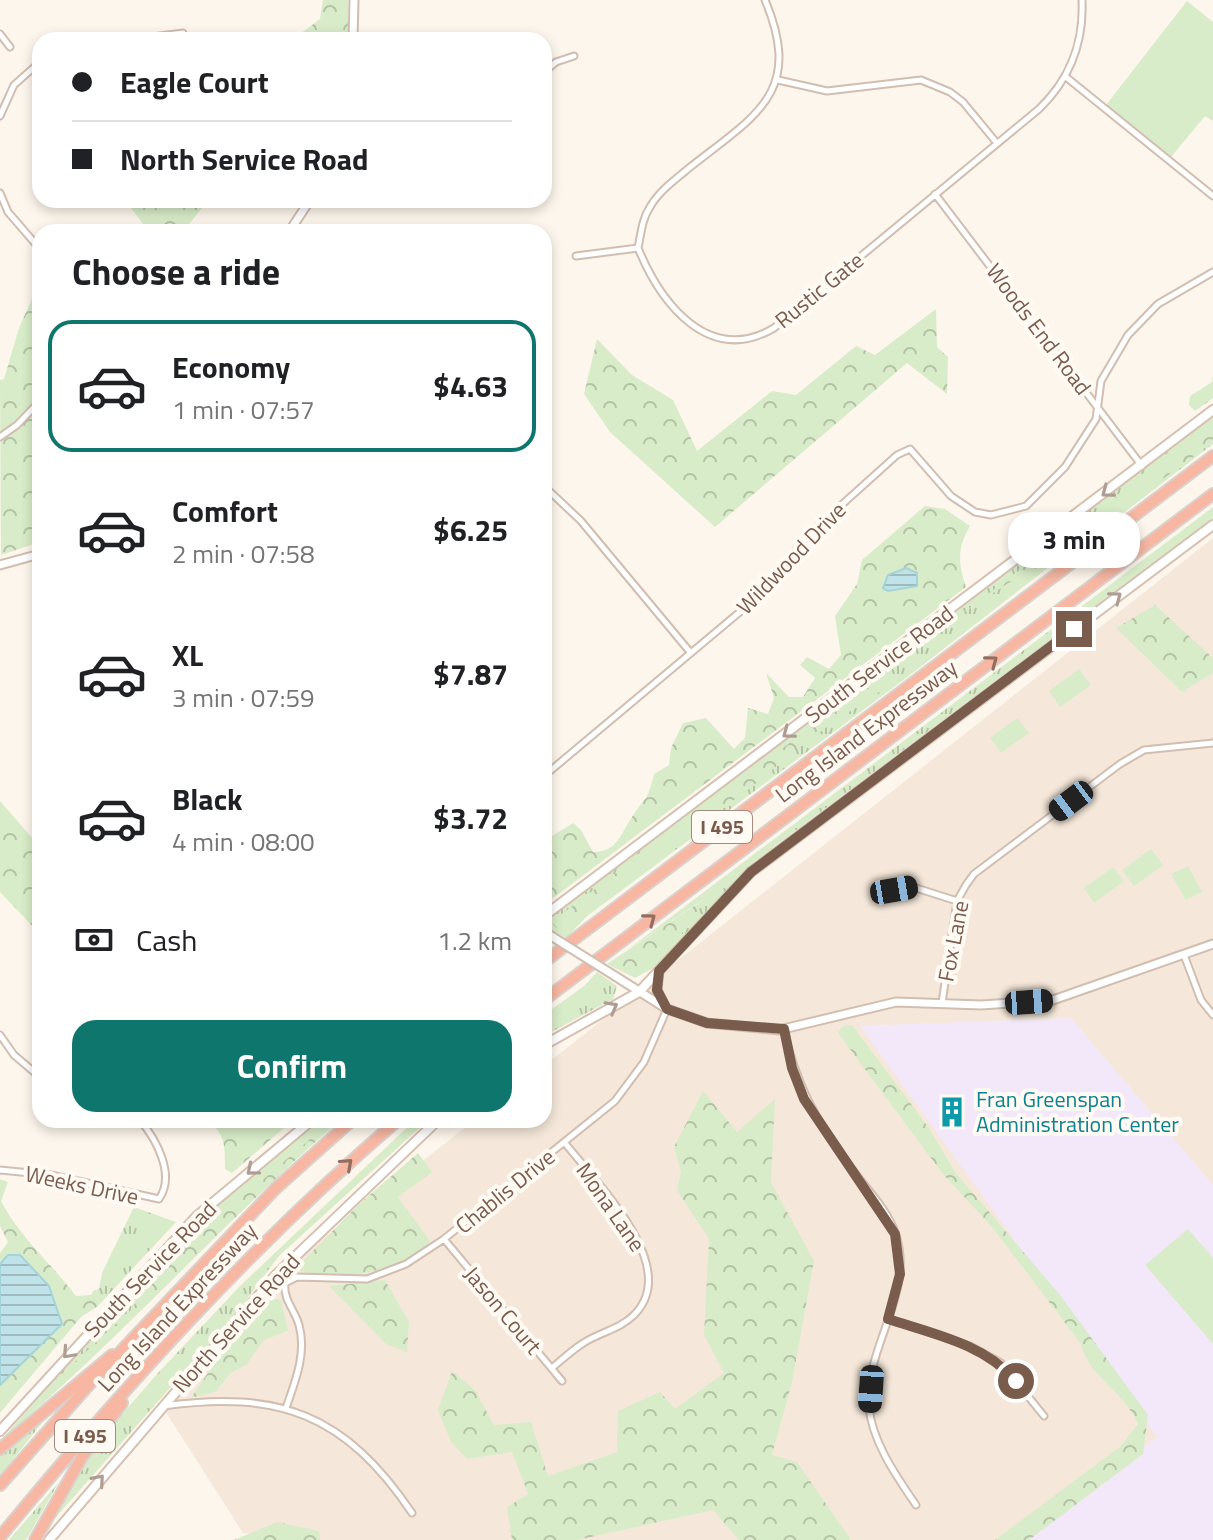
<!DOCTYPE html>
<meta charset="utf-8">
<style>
:root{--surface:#fff;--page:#f6f6f6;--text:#202124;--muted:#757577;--line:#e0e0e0;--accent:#0f766e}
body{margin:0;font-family:"Titillium Web",sans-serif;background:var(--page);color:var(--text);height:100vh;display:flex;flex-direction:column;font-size:30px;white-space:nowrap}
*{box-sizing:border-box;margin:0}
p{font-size:26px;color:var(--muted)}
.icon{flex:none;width:44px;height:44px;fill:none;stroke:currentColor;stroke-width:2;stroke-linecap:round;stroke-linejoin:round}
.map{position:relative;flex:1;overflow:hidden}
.sheet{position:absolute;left:32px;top:224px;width:520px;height:904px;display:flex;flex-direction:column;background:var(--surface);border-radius:24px;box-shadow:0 4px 12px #0003}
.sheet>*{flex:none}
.guide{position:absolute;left:32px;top:32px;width:520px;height:176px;border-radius:24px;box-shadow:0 4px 12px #0003;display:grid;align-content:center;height:176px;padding:0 40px;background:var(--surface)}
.end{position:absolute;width:36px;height:36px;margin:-18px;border:10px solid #7a5c4d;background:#fff;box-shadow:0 0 0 4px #fff}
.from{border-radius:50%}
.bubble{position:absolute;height:56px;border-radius:24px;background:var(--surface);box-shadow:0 4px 12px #0003;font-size:26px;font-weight:700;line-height:56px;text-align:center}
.car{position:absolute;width:24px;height:48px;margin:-24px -12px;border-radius:10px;box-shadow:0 0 6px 2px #0007;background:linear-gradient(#222 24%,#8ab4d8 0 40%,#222 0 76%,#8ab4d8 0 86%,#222 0)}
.guide b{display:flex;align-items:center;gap:28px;height:76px;font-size:30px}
.guide b+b{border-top:2px solid var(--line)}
.guide i{width:20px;height:20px;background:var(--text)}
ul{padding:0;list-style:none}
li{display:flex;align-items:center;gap:24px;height:132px;margin:0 16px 12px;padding:0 24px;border:4px solid transparent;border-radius:24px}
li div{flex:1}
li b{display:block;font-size:30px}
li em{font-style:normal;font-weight:700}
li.selected{border-color:var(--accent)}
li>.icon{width:72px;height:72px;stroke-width:1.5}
h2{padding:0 40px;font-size:36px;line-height:96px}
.pay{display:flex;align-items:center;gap:20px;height:88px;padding:0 40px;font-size:30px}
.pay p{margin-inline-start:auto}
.cta{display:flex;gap:16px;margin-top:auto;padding:16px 40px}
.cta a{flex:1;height:92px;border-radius:24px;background:var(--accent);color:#fff;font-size:32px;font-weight:700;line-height:92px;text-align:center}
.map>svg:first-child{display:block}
.residential{fill:#f5e8da}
.education{fill:#f3e8fa}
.grass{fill:url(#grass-tufts)}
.forest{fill:url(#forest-crowns)}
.green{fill:#d8ecc9}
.water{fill:url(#water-rules);stroke:#a5d3da;stroke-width:2}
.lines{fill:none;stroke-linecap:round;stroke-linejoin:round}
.minor-casing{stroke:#d1beb0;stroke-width:9}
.tertiary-casing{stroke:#d1beb0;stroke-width:11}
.secondary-casing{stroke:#d6c0b0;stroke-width:12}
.motorway-casing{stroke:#dad1cd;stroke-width:14}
.minor{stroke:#fff;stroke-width:5}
.tertiary{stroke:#fff;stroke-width:7}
.secondary{stroke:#fff;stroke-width:8}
.motorway{stroke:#f7b7a3;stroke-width:10}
.tertiary-bridge-casing{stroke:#d1beb0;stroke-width:11;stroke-linecap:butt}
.tertiary-bridge{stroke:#fff;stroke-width:7}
.oneway{stroke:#af9d94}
.oneway2{stroke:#936e5e}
.route{stroke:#7a5c4d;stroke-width:10}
.labels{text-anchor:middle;stroke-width:8;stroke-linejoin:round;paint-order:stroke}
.shield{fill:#fffaf3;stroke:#a28b7f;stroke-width:2}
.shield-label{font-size:20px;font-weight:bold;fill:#7a5c4d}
.street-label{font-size:22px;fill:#7a5c4d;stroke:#fffaf3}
.culture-label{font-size:22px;fill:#0d838f;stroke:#fffaf3;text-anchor:start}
</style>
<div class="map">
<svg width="1213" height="1540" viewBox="0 0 1213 1540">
<defs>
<pattern id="grass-tufts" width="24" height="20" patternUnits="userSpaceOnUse" patternTransform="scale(2)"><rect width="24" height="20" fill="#d8ecc9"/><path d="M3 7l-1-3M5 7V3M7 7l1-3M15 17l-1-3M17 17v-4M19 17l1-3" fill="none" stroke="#b4c2a5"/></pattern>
<pattern id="forest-crowns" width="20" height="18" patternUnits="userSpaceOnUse" patternTransform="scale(2)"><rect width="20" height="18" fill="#d8ecc9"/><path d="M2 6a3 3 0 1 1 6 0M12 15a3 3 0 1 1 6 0" fill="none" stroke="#b4c2a5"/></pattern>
<pattern id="water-rules" width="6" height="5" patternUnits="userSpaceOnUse" patternTransform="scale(2)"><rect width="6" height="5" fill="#bfe3e8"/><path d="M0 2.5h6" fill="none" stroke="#a0bbbe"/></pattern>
</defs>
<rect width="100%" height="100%" fill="#fdf6ec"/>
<!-- residential -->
<path class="residential" d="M1213,538V1540H291L243,1533L162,1406L277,1274L475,1120H544V1066Z"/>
<!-- education -->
<path class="education" d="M1071,1018L1213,1185V1540H1021L1157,1437L860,1026Z"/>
<!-- grass -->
<path class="grass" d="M1213,417V444L1056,565L1054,563L910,675L586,917L566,938L548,928L549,919Z
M1213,507V518L751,864L667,954L706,898L626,951Z
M597,972L617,986L613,999L544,1036V1015L584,986Z
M320,1120H340C222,1223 116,1338 0,1442L46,1387L170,1252L214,1209Z
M415,1120H428L279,1256L237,1312L42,1533L95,1445L159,1372L240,1286Z
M134,1207L176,1222L98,1306L100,1294L91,1296L93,1291L99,1289L102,1273Z
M38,1421L41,1424L0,1476V1456Z
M59,1482L26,1540H9Z"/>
<!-- forest -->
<path class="forest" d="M323,0H348V40H281L284,35L300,34L320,19Z
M125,200H208L183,232H149Z
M40,281V542L1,555L0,380L4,379L19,328Z
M936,309L937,347L948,357L947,394L907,363L715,527L610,432L584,394L597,339L632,375L673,400L697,451L772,391L796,395L856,346L875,355Z
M1213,375V398L1195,411L1189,405L1190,396L1212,382Z
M1213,424V441L1193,457L1047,563L1013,580L960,615Z
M925,506L945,509L970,526C957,548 958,563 966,587L544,905V841L573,823L581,830L593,852C618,852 620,834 632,817C646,795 647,803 654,774L669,765L671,748L683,723L706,718L734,749L745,738L748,708L768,714L774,698L766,673L789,697H803L815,678L800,665L807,657L829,669L841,655L835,616L857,584L862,560Z
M1155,605L1213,658V673L1182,692L1116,628Z
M885,678L892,684C861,704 830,724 801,746C781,761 764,778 744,793C702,823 583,894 566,938L551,922L827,715Z
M0,801L40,847V934L0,892Z
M708,897L667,954L655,967L635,978L607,964Z
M852,1025L929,1128L955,1172L1060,1295L1148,1415L1143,1454L1029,1540H995L1121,1446L1138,1424C1126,1393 1087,1375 1081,1344L992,1227L942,1173L844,1041L838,1032L843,1026Z
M703,1091L737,1132L775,1099L771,1182L814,1261L792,1382L772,1455L797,1462L851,1540H739L713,1510L577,1540H512L507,1507L528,1494L512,1452L467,1459L451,1442L438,1410L452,1371L475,1390L494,1425L531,1422L548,1476L617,1452L618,1411L660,1392L675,1409L724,1373L704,1335L709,1239L677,1190L681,1172L674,1147Z
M206,1120H252L256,1124L273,1127L281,1120H293L232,1173L225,1169C225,1147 226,1133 206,1120Z
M325,1120H340C236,1211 144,1313 41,1405L36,1404L33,1401L132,1309L150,1276L315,1135Z
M418,1153L432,1172L398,1197L430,1241L428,1247C389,1272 340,1285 295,1269L359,1204Z
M0,1179L8,1182L1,1201C21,1239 51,1263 76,1296L101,1294L98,1306L81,1317L0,1413V1385L62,1323L8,1255L0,1264V1253L8,1242L0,1226Z
M385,1280L409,1322L407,1352L386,1344L329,1286Z
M271,1298L281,1300L288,1331L264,1340L246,1365L230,1373L217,1391L191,1398L222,1352Z
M277,1522L319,1531L320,1540H234Z"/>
<!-- green -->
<path class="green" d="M1187,1L1213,22V121L1205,116L1171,157L1106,105Z
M1079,669L1091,685L1060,707L1049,691Z
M1017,718L1029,733L1001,753L990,738Z
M1151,849L1163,865L1134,886L1122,870Z
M1188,866L1202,892L1186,900L1171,874Z
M1113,867L1124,881L1094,903L1084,888Z
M1188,1229L1213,1258V1344L1145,1265Z"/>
<!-- water -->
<path class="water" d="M906,568L917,573V586L888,591L883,588L888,575Z
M8,1255H20L49,1286L62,1324L0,1385V1264Z"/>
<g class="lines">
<!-- minor casing -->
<g class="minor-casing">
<path id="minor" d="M765,0C804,93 756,115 689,168C675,180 659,191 650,207C642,219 641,234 638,248C661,304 709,366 774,328L1039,109C1070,79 1084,44 1082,0
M0,34L10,47
M129,40L183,33
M544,72L556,62L574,56
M1066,77L1213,196
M778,80L827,91L921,80L950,92L963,102L996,142
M0,116L14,85L40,62
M0,193L8,212L40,249
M935,194L1142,466
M375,200H401
M576,256L638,248
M0,437L17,425L40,401
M544,486L581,521L690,652
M544,776L766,590L807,536L897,455L910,449L951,496L975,512L991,515L1026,506L1065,467L1096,419L1101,381L1128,335L1158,304L1213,272
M894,890L913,887L957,901
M1184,955L1201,1000L1213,1015
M942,1003L957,901L966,885L974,874L1120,764L1144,750L1213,743
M784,1029C795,1082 816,1121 848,1164C864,1186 888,1209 896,1235C915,1295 864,1347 869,1407C872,1442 897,1477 916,1505
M0,1035L14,1055L40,1077
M0,1170L51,1175L159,1199C176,1175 156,1139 140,1120
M444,1239L562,1381
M888,1319L970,1346L1001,1363L1044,1416
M552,1368C563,1359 573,1349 585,1342C601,1332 620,1329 634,1315C683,1266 595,1182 565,1143
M163,1406C280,1390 345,1414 412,1513
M286,1408C295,1382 307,1353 299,1325C295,1310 283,1300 285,1283L297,1277L367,1279L406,1264L444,1239L615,1101L644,1062L667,1009"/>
</g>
<!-- tertiary casing -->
<g class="tertiary-casing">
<path id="tertiary" d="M353,40L354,0
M289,232L310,200
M0,565L40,554
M659,971L657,990L664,1004
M615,976L667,1009L707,1023L779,1030L896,1002L981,1005L1053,1000L1213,944"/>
</g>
<!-- secondary casing -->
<g class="secondary-casing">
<path id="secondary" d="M544,916L1213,410
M544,1045L639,992L751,872L1213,525
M0,1431L197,1216L312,1120
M49,1540L277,1274L438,1120"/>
</g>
<!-- motorway casing -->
<g class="motorway-casing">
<path id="motorway" d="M544,962L1213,456
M544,1000L1213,494
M0,1449L112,1355
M0,1485L85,1389L276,1188L352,1120
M0,1537C123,1388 251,1246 398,1120
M35,1540L82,1457L122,1403"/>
</g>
<!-- minor -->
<use href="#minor" class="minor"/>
<!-- tertiary -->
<use href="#tertiary" class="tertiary"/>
<!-- secondary -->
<use href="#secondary" class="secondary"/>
<!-- motorway -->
<use href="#motorway" class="motorway"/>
<!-- tertiary-bridge casing -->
<g class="tertiary-bridge-casing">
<path id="tertiary-bridge" d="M548,934L615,976"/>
</g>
<!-- tertiary-bridge -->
<use href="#tertiary-bridge" class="tertiary-bridge"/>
</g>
<!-- one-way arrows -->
<defs><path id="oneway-chevron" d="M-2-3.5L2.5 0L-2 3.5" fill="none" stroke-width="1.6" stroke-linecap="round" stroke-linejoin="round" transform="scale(2)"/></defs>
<g class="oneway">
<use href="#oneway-chevron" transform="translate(1107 492) rotate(143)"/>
<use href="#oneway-chevron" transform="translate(1116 597) rotate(-37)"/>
<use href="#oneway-chevron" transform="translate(788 733) rotate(143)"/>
<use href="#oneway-chevron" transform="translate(612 1007) rotate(-29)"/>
<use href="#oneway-chevron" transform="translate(252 1170) rotate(140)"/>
<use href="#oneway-chevron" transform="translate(68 1353) rotate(132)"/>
<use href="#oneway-chevron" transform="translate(99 1480) rotate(-49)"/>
</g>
<g class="oneway2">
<use href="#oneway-chevron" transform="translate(992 661) rotate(-37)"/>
<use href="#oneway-chevron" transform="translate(650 919) rotate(-37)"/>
<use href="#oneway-chevron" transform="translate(347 1164) rotate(-42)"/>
</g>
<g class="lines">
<!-- route -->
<path class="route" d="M1016,1381C984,1344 934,1334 888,1319L900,1274L895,1234L804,1099L792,1068L784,1029L707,1023L667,1009L657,990L659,971L751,872L1074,629"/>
</g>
<!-- icons -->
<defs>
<g id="building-bare" transform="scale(2.4)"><path d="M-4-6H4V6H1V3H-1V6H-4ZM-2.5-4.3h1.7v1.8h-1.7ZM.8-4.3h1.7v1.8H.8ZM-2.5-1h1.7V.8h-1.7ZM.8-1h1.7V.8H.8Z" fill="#0f9aa8" stroke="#fffaf3" stroke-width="2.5" paint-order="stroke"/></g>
</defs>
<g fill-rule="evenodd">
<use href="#building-bare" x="952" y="1112"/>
</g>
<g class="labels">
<!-- shield labels -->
<g class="shield">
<rect x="692" y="811" width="60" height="32" rx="6"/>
<rect x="55" y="1420" width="60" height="32" rx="6"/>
</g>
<g class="shield-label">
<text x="722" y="834">I 495</text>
<text x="85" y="1443">I 495</text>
</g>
<!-- street labels -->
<g class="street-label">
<text transform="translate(819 290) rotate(-39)" y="8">Rustic Gate</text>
<text transform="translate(1039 329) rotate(53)" y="8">Woods End Road</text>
<text transform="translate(791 558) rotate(-46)" y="8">Wildwood Drive</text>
<text transform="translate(879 664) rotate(-37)" y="8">South Service Road</text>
<text transform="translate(866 731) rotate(-37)" y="8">Long Island Expressway</text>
<text transform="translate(953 941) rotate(-79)" y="8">Fox Lane</text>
<text transform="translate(82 1185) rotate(12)" y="8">Weeks Drive</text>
<text transform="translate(505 1191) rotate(-39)" y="8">Chablis Drive</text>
<text transform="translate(611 1207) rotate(55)" y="8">Mona Lane</text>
<text transform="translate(150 1269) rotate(-46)" y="8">South Service Road</text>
<text transform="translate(177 1307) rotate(-47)" y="8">Long Island Expressway</text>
<text transform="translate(503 1310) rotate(50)" y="8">Jason Court</text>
<text transform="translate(236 1323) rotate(-48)" y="8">North Service Road</text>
</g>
<!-- culture labels -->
<g class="culture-label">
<text x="976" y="1107">Fran Greenspan<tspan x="976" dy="25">Administration Center</tspan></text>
</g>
</g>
</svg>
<i class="end from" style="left:1016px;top:1381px"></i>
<i class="end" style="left:1074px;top:629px"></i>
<div class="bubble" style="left:1008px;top:512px;width:132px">3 min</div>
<i class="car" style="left:1071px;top:801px;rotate:233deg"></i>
<i class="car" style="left:894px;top:890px;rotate:80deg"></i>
<i class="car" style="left:1029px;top:1002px;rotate:86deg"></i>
<i class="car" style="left:871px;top:1389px;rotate:184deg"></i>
<div class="guide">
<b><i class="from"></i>Eagle Court</b>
<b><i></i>North Service Road</b>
</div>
<section class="sheet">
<h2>Choose a ride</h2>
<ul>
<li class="selected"><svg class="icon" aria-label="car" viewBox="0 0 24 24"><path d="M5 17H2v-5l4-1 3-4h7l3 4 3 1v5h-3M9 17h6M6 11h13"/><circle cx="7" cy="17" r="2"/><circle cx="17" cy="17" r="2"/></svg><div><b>Economy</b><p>1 min · 07:57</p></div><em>$4.63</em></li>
<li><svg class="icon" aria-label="car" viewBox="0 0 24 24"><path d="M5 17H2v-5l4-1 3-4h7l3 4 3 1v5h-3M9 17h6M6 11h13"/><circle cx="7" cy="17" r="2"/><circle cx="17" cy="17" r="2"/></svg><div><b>Comfort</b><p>2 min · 07:58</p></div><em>$6.25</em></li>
<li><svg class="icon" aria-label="car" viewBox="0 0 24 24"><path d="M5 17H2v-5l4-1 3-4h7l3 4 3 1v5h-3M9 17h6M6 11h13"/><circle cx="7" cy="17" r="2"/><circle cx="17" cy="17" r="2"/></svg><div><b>XL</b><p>3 min · 07:59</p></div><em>$7.87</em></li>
<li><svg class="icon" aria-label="car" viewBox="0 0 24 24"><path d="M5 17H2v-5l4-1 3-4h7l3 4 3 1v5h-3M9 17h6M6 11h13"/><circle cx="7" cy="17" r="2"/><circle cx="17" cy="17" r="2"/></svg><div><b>Black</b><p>4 min · 08:00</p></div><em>$3.72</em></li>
</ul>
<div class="pay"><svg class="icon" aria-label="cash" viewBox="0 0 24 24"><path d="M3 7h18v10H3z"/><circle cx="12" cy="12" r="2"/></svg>Cash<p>1.2 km</p></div>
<div class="cta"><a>Confirm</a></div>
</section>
</div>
